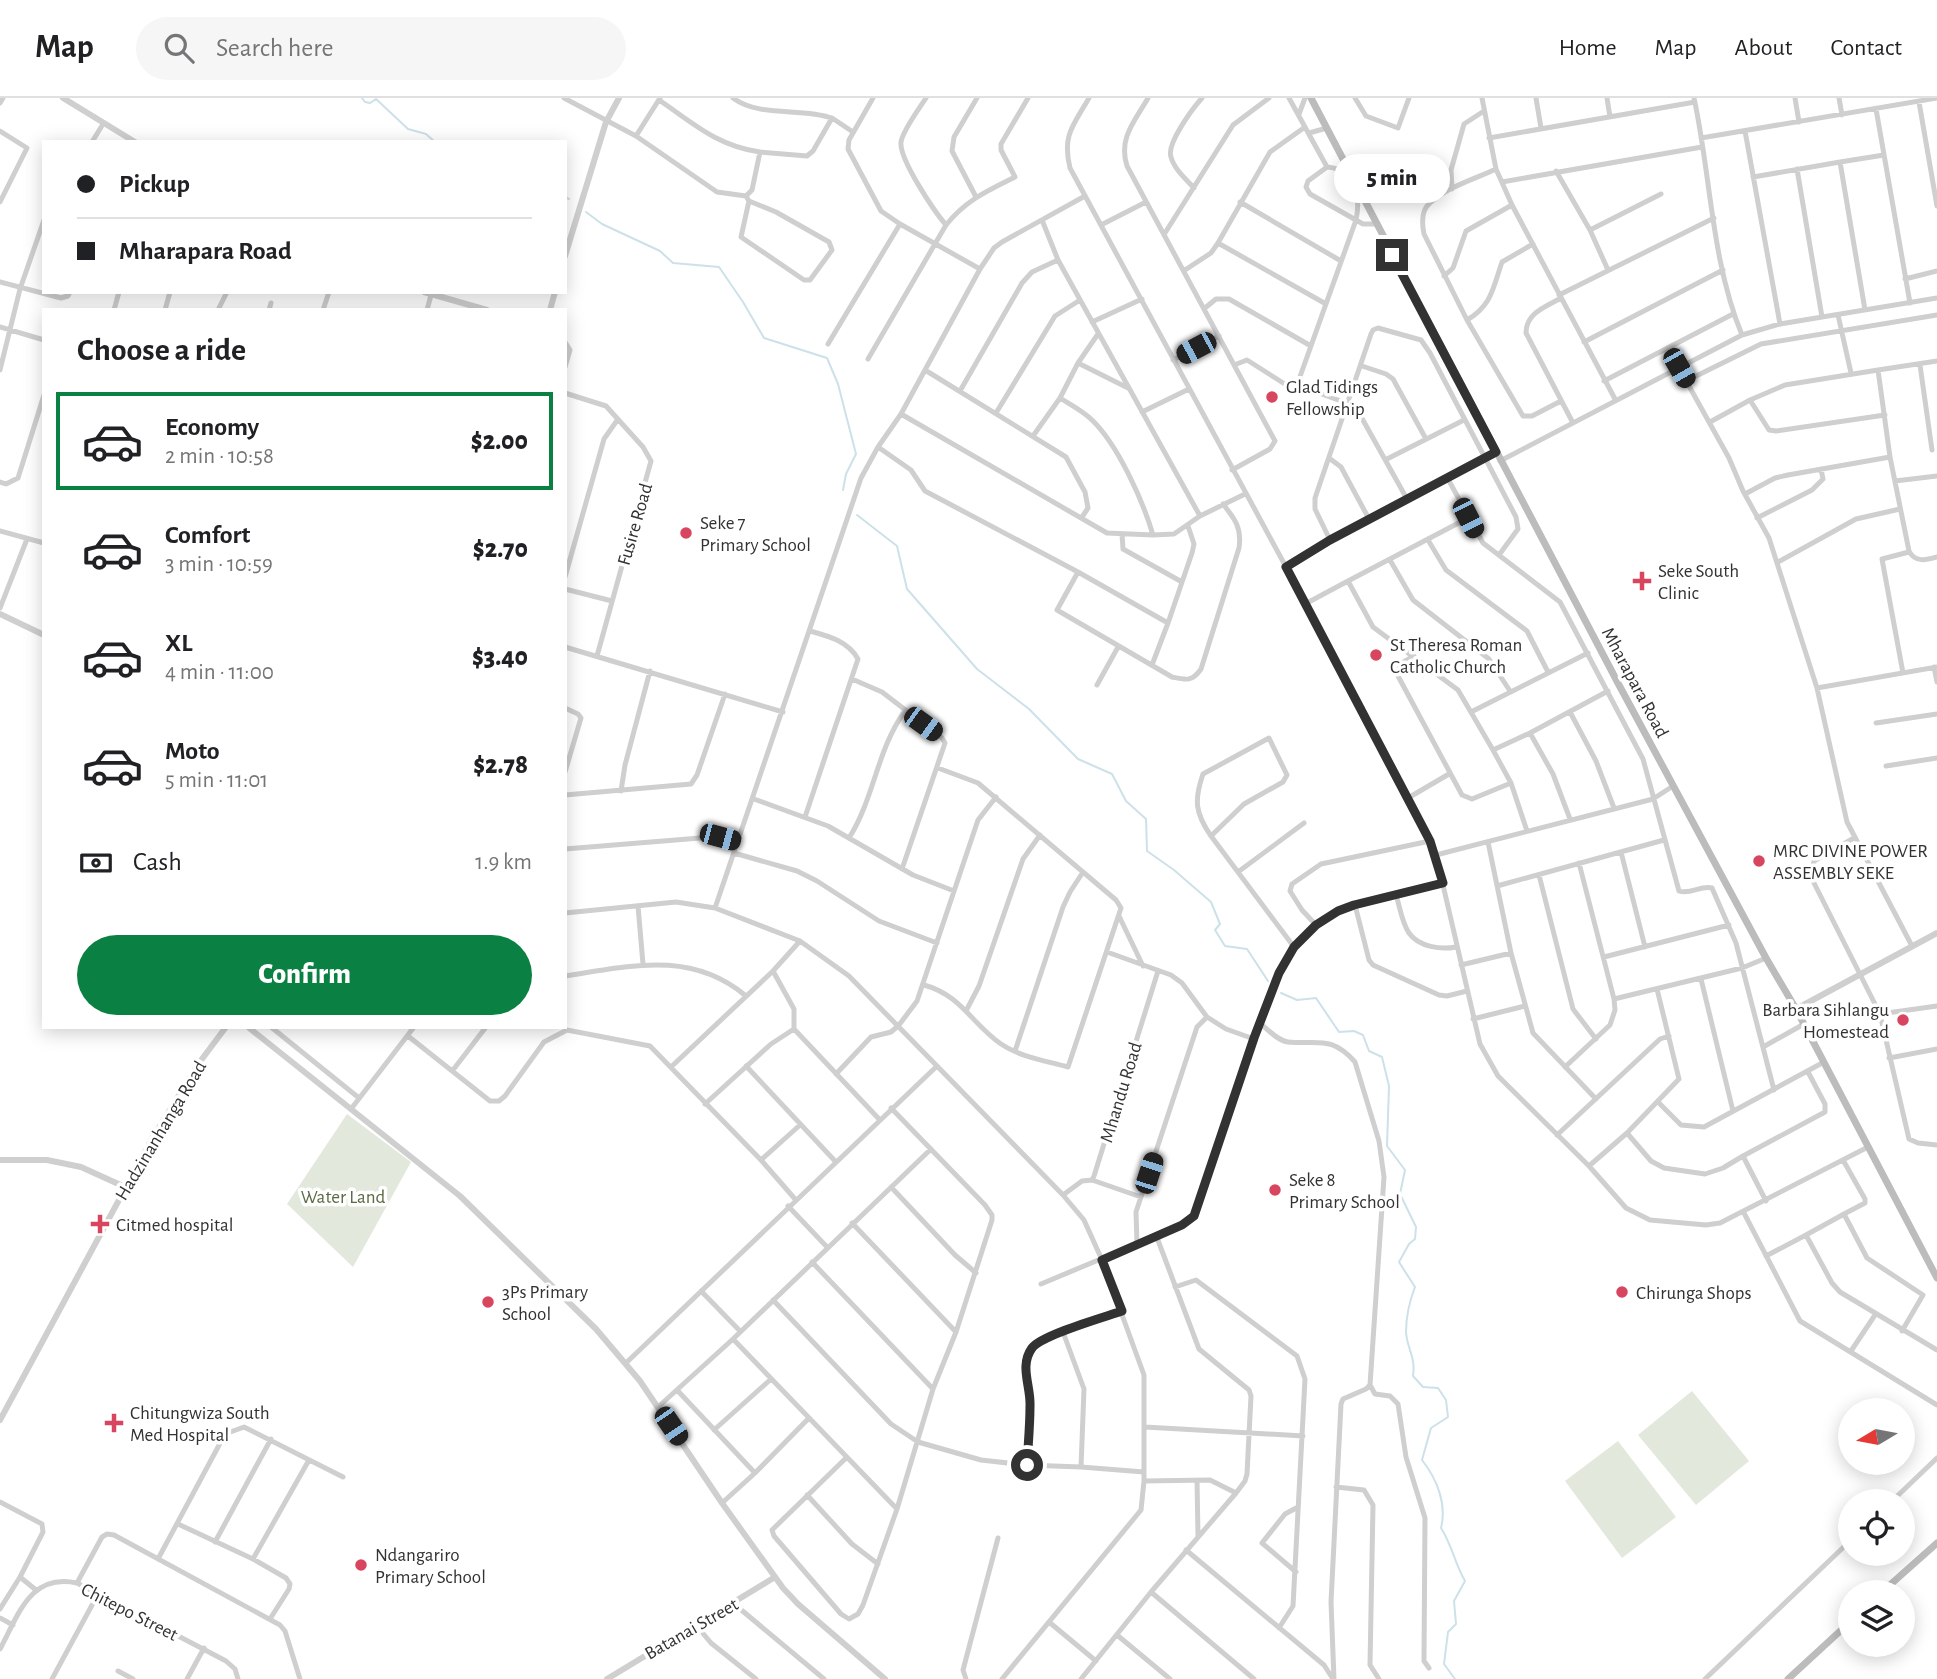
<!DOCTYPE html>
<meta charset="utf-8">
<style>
:root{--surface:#fff;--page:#f6f6f6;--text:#202124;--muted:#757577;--line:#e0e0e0;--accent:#0b8043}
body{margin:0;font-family:"Alegreya Sans",sans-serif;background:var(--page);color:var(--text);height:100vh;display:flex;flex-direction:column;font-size:26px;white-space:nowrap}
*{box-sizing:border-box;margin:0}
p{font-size:23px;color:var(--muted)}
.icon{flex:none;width:38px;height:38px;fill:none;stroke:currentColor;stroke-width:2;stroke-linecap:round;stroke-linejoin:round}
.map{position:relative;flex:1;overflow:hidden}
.side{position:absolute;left:42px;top:210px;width:525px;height:721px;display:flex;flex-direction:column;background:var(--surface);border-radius:0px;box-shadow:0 4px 18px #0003}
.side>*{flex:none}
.guide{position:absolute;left:42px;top:42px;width:525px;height:154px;border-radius:0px;box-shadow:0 4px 18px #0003;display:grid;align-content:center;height:154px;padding:0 35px;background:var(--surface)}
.needle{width:46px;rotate:260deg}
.controls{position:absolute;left:1838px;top:1300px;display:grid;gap:14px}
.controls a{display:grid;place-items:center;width:77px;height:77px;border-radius:50%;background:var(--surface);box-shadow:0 4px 18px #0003;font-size:35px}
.end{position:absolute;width:32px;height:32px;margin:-16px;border:9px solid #323232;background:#fff;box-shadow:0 0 0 4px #fff}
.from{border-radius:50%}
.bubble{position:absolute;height:49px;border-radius:24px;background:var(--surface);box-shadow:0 4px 18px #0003;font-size:23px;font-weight:800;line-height:49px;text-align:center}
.car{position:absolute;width:21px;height:42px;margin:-21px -10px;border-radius:9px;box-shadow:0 0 5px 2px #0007;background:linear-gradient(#222 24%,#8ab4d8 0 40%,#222 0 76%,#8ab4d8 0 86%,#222 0)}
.guide b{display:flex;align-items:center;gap:24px;height:66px;font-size:26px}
.guide b+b{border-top:2px solid var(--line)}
.guide i{width:18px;height:18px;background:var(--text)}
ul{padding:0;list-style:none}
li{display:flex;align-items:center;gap:21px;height:98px;margin:0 14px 10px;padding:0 21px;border:4px solid transparent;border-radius:0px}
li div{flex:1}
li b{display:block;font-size:26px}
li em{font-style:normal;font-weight:800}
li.current{border-color:var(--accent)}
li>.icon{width:63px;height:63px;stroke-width:1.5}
h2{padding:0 35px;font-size:32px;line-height:84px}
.pay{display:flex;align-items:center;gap:18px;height:77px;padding:0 35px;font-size:26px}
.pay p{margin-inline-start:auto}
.button{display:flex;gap:14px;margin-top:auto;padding:14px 35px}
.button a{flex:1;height:80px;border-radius:42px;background:var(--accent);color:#fff;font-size:28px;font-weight:800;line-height:80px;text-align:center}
header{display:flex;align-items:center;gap:42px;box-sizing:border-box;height:98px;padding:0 35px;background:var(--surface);border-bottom:2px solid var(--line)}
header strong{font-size:33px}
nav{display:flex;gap:38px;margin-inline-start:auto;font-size:24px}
.search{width:490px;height:63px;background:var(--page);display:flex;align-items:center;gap:18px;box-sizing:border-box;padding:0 24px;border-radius:38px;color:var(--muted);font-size:26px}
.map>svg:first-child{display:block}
.green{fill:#e3e8dc}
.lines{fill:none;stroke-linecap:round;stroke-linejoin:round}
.stream{stroke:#cde1e9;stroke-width:2}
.minor{stroke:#cfcfcf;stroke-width:5}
.tertiary{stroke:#cfcfcf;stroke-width:6}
.secondary{stroke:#bcbcbc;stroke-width:7}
.route{stroke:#323232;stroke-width:9}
.poi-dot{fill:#d8455e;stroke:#fff;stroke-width:2.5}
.labels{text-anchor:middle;stroke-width:7;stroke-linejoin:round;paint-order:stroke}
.poi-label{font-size:19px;fill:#323232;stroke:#fff;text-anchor:start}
.street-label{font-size:19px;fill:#323232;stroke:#fff}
.park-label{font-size:19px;fill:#596b42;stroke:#fff}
</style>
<header>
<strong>Map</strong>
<div class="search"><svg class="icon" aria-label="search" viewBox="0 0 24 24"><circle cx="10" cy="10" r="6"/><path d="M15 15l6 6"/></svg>Search here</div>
<nav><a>Home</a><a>Map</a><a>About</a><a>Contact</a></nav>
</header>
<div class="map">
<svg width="1937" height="1581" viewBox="0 0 1937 1581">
<rect width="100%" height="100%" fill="#fff"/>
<!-- green -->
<path class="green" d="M347,1016L411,1064L353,1169L287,1106Z
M1692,1293L1749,1363L1696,1407L1638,1337Z
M1618,1343L1676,1419L1622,1460L1565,1383Z"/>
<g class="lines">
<!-- stream -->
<path class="stream" d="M362,0L365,4L370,5L376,1L408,31L426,36L435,44
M565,99L569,101
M586,114L602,126L660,153L673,165L719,169L743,204L764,240L827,260L838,286L856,356L846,376L843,392
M857,417L897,448L907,491L977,571L1029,611L1078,661L1112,676L1126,703L1146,721L1147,753L1174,772L1211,804L1220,826L1215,832L1225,848L1247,851L1268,883
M1281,895L1297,902L1316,900L1339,934L1354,933L1363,937L1369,953L1382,959L1389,988L1387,1048L1405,1072L1400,1096L1416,1129L1415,1141L1409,1146L1399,1164L1415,1189C1410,1202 1406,1219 1406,1234C1407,1251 1416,1259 1413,1278L1423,1289L1438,1290L1446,1302L1448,1319L1431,1330L1422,1362C1437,1381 1447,1406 1441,1430C1452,1447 1455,1466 1465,1483L1454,1503L1456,1526L1448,1534L1444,1566L1455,1581"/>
<!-- minor -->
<path class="minor" d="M564,0L636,38L660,0
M733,0C760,20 801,9 832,20
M873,0L849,42L848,51L881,113L900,126L980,171
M926,0C919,11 903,32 901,44C899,61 934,113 946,127
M1089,0C1073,28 1062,37 1070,70L1286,469L1430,743L1436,757L1480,946L1498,978L1589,1068L1626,1110L1650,1122L1706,1127L1720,1125L1868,1049
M1148,0C1135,23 1118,40 1127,68L1275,343L1270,351L1232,372
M1355,0L1366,18L1398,30L1409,0
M1482,0L1496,71L1512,107L1615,301
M1536,0L1541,30
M1607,0L1610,19
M1694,0C1711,78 1711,162 1742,237
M1795,0L1799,24
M1839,0L1842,17
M1919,4L1937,108
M0,5L3,0
M1876,11L1910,205
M1299,16L1305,0
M0,33L27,50L0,104
M1745,33L1780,226
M1309,35L1327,30
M636,38L717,94L746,98L752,92L760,54C717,48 693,25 659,2
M1489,40L1695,4
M1701,40L1937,0
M92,44L103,26
M760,54L807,58L813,53L832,20L853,34
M1840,64L1884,57
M1327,69L1308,83L1306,89L1310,96L1363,126H1376
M1496,71C1475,81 1447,89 1430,105C1421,112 1422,126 1424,136L1467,222L1523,318H1532L1561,303
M1797,71L1822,219
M1556,73L1590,132L1608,172
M1753,79L1840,64L1865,212
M1502,84L1702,49
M1194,90C1186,81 1174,71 1171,59C1166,46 1193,10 1202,0
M1452,91L1451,72L1464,26L1484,13
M746,98L749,103L741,139L804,182H810L832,152L829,144L776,114L749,103
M976,99L952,53L954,39L977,0
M1240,104L1341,163
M1042,122L1058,162L1200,418
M1101,127L1146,104
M1590,132L1661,96
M1165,135L1233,27L1269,0
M1218,145L1326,206
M1185,172L1211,155L1218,145L1270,54L1305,29
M1444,178L1453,170L1466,133L1512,107
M1905,181L1937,173
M0,184L61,200L68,198L70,194
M1559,197L1714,120
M1561,200C1545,209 1526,215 1526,235L1573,325
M1205,210L1216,201H1229L1311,248
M114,212L119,194
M165,212L170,194
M218,212L227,194
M269,212L271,205
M323,212L329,194
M427,212L431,197
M1838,217L1851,275
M1467,222C1492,207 1493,190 1502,164L1533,146
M1092,224L1142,201
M0,229L44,242
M1098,236L1078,265L1060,300C1071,307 1083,313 1092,322C1118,347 1143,403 1153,437
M565,244L570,252L565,269
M1584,244L1723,172
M828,246L900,126
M868,261L946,127C966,102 987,93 1015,79L1001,52V46L1028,0
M1173,262L1219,238
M1937,263L1878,272L1890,359L1909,453C1915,465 1926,462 1937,459
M1078,265L1128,290
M1234,267L1247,262L1291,290L1297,287L1356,122C1361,98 1355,71 1327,69L1289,0
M1920,267L1932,352
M1362,268L1386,276L1393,281L1426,341
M1679,270L1729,360L1743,393L1769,440L1817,590L1847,724L1912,848
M0,272L20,191L44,122
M925,272L1066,359L1085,394L1088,410L1082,419
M1604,283L1733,216
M1686,283L1761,246L1937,217
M1297,287L1349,306L1359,315L1407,401
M960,293L1022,185L1032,174L1058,162
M565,295L606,308L643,349L651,363L597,558
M1750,302L1785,287L1878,272
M1142,314L1189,291
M996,315L1055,218L1080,202
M901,316L1107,435L1153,437L1174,436L1200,418L1245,396
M1710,324L1750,302L1769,332L1776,333L1885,317
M1033,338L1060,300
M878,349L911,372L925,393L1078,474
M1329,360L1341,369L1369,421
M1387,361L1464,322
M1500,363L1742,237L1780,226L1937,200
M1448,381L1496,354
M1895,383L1937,378
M0,384L6,386L18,380L44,297
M1745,396L1775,380L1788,377L1890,359
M1468,420L1348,483L1373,529L1458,592L1493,652L1530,635L1608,593
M1757,420L1812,392L1823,381L1821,371
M0,433L44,445
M1122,436L1123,451L1182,484
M1330,442L1315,411V400L1371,236L1373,232L1378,230L1421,242L1430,255L1516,419L1518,431L1499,457
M1428,442L1446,472L1527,533L1548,574
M1390,462L1413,502L1489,561L1510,593
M1778,464L1856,421L1900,411
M1286,469L1330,442L1448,381L1483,445L1560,504L1643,661L1679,793C1690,797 1701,787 1712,790L1736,845L1774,992
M565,479L604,341L618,321
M565,491L612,503
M1305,506L1348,483
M0,510L27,441
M1168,525L1192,455L1194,446L1188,428
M565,549L783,614
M1414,558L1400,566L1398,578L1462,697L1472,701L1511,685
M1152,567L1168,525L1078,474L1057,512L1172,579C1186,582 1192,584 1201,571L1239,450C1242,430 1235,421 1223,406
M1934,569L1937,584
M1903,575L1882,461L1909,454
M852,581L882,594L942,640L945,645L902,771
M1097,587L1118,549
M1817,590L1937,569
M565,610L578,616L581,620L565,674
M1471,614L1588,555
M1570,614L1596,663L1614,710
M1876,625L1937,616
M1530,635L1553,676L1570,721
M1493,652L1511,685L1527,733
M1886,668L1937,660
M621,693L625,667L650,573
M565,697L691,686L697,677L725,596
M1408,700L1449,676
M754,701L828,728L913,777L954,793
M805,719L858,561C848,543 828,538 810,533
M1211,738L1244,706L1283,684L1287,677L1269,640L1203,676C1194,702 1195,715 1211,738L1294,849
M849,740C874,701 877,651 905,613
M1854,740L1814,763L1811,779L1880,916L1909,1041L1918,1045L1937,1047
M1488,744L1511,855L1533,935L1596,1001
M565,751L700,740L720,739L737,743
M1621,754L1645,849
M734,755L797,773L817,783L879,823L937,845
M1436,757L1653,701L1673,688
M1238,774L1304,725
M1539,777L1573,911L1596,941
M1497,788L1664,742
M1396,797C1400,809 1402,825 1409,835C1419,849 1441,852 1456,849
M1355,807L1369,862L1373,867L1439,897L1447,898L1467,893
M638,808L643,866
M715,810L861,380L878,349L901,316L980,171L994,150L1002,144L1085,98
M565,815L676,804L715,810L800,843L849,878L1063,1097L1084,1122L1102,1162L1144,1277V1383L1141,1412L1002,1581
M1119,818L1143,868
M1316,827L1302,812L1290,793L1292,786L1321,766L1430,743
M1107,854L1171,877L1182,885L1207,919L1226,931L1254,941
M1604,859L1729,827
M1461,867L1511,855
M565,878C630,868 691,852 746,898
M1701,881L1733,1013
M924,887C961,897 972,926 1001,946C1020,959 1047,963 1068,969L1121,810L1116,802L978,685L938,670
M1614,901L1742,870L1766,860
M966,913L979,888L1023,761L1040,737
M1880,916L1937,908
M1473,921L1525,908
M1260,925C1267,931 1278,943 1288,944C1318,947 1331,937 1355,964L1379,1043L1384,1079L1370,1287L1366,1291L1343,1301L1341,1306L1331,1504L1334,1581
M271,929L359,1000
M794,931L879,1021
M408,938L490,1003H499L505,998L544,944L567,932L650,948L761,1062L795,1101
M1763,949L1804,926
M1015,953L1063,809L1070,794L1083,774
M1889,960L1937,951
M746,968L835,1063
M671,969L773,873L800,843
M1565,969L1610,927L1615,912L1614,901L1579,765
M453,972L486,929
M836,976L871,939L891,934L899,927L917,903L978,722L996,699
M1658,1004L1681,1027L1704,1029L1824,964
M705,1006L771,946L794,931V911L773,873
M351,1011L414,929
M1627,1035L1679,981L1657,891
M1557,1037L1660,941L1669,938
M1743,1058L1825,1014V1006L1808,974
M761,1062L800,1027
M1843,1062L1865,1101V1105L1844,1116
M1589,1068L1627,1035L1651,1063L1664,1070L1705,1076L1723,1070L1743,1058L1766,1103
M1092,1082L1141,1099
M891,1089L955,1157L976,1175
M1063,1097L1082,1083L1092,1082L1094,1078L1158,873
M788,1108L827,1149
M1744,1115L1800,1223L1937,1307
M852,1125L956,1234
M1806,1137L1844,1116L1867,1160L1923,1197L1902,1233
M1137,1146L1136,1114L1197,929L1207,919
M1766,1158L1806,1137L1832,1185L1840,1194L1937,1252
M812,1164L933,1291
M1041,1186L1182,1127L1194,1118L1254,941L1279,875L1294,849L1316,827L1338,813L1355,807L1443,785
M1175,1189L1196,1182L1297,1258L1305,1281L1293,1508L1279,1530
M701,1193L740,1233
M773,1202L891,1326L918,1344L981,1362L1026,1367L1081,1369L1144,1374
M1063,1234L1084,1291L1081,1369
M733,1241L897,1411
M1851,1253L1875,1217
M626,1265L937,968
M1370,1287L1375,1296L1390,1298L1398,1306L1406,1359L1425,1420L1424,1563L1429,1570
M677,1292L755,1375L809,1320
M658,1309L733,1241L931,1051
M1145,1329L1303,1338
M714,1332L771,1281
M846,1360L772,1432L774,1438L841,1516L849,1521L858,1516L863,1507L897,1411L933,1291L956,1234L992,1122V1117L985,1107L891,1010
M1026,1367C1028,1348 1030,1328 1030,1308C1031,1288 1019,1268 1032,1250C1041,1238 1105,1219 1122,1213
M1197,1382L1198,1438
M1144,1383L1210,1382L1236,1395
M1336,1389L1364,1392L1373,1407L1370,1567L1379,1581
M807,1397L852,1446L878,1466
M0,1404L42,1426L43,1434L20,1479L36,1492
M1891,1404L1937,1360
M722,1405L755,1375
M178,1426L253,1461L286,1480L290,1486L289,1491L270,1521
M215,1444L271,1341
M1186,1452L1324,1567L1333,1581
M158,1461L225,1336L244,1329L343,1379
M253,1461L309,1362
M1296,1474L1262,1445L1285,1416L1298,1409
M77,1485L102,1439L107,1436L114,1437L280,1527L285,1533L300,1581
M1151,1494L1254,1581
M736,1504L739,1510L824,1581
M0,1511L20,1479
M0,1520L13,1527
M1049,1524L1096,1563
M696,1527L711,1545L756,1581
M1117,1537L1170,1581
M0,1551C19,1516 30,1475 77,1485L226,1563L235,1571L238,1581
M118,1573L133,1581
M52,1581L98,1496
M187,1581L204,1550
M966,1581L963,1572L998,1440
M1081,1581L1151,1494L1236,1395L1245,1383L1247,1376L1251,1298L1249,1292L1199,1251L1156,1137
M1705,1581L1850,1443"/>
<!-- tertiary -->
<path class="tertiary" d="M63,0L135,44
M565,158L606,24L619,0
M424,194L487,212
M550,212L555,194
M0,516L44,537
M1796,911L1937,835
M248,929L460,1098L596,1231L640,1283L722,1405L783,1490L798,1506L885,1581
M0,1062H47L81,1069L125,1089
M0,1322L153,1039L199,965L226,929
M607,1581L775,1479"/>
<!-- secondary -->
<path class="secondary" d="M1311,0L1619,587L1766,860L1796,911L1937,1180
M1882,1494L1937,1445
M1788,1581L1850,1524"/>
</g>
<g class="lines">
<!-- route -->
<path class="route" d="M1027,1367C1028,1348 1030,1328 1030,1308C1031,1288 1019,1268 1032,1250C1041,1237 1105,1219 1122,1213L1102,1162L1182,1127L1194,1118L1254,940L1279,875L1294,849L1316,827L1338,813L1354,807L1443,785L1430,743L1286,469L1330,442L1496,354L1392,157"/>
</g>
<!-- markers -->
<g class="poi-dot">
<circle cx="1272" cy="299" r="7"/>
<circle cx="686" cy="435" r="7"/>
<path d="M1638.5 472.5h7v7h7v7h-7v7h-7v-7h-7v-7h7z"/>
<circle cx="1376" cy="557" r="7"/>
<circle cx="1759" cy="763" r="7"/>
<circle cx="1903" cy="922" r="7"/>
<circle cx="1275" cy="1092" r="7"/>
<path d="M96.5 1115.5h7v7h7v7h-7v7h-7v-7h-7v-7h7z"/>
<circle cx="1622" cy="1194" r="7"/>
<circle cx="488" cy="1204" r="7"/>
<path d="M110.5 1314.5h7v7h7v7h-7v7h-7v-7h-7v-7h7z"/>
<circle cx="361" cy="1467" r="7"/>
</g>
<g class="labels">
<!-- poi labels -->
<g class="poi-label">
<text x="1286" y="295">Glad Tidings<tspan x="1286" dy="22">Fellowship</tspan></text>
<text x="700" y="431">Seke 7<tspan x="700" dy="22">Primary School</tspan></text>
<text x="1658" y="479">Seke South<tspan x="1658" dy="22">Clinic</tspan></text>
<text x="1390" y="553">St Theresa Roman<tspan x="1390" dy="22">Catholic Church</tspan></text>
<text x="1773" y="759">MRC DIVINE POWER<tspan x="1773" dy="22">ASSEMBLY SEKE</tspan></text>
<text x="1889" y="918" text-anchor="end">Barbara Sihlangu<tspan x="1889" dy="22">Homestead</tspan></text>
<text x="1289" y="1088">Seke 8<tspan x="1289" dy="22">Primary School</tspan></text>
<text x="116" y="1133">Citmed hospital</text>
<text x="502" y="1200">3Ps Primary<tspan x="502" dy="22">School</tspan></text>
<text x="1636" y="1201">Chirunga Shops</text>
<text x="130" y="1321">Chitungwiza South<tspan x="130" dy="22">Med Hospital</tspan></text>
<text x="375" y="1463">Ndangariro<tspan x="375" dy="22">Primary School</tspan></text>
</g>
<!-- street labels -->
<g class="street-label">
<text transform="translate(634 426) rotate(-74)" y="7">Fusire Road</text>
<text transform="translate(1636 584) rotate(62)" y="7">Mharapara Road</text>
<text transform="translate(1120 994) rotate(-73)" y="7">Mhandu Road</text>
<text transform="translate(160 1032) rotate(-59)" y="7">Hadzinanhanga Road</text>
<text transform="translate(130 1513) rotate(27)" y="7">Chitepo Street</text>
<text transform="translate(691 1530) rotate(-30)" y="7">Batanai Street</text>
</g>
<!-- park labels -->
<g class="park-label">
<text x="343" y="1105">Water Land</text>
</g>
</g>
</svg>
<div class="controls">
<a><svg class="needle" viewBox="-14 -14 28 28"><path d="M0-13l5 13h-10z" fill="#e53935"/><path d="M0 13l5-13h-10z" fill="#757577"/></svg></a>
<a><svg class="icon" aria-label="locate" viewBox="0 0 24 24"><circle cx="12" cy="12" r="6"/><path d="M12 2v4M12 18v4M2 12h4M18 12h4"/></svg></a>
<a><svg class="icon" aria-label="layers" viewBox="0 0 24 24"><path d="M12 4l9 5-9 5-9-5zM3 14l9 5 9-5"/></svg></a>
</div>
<i class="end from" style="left:1027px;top:1367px"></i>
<i class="end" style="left:1392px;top:157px"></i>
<div class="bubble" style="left:1334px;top:56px;width:116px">5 min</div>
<i class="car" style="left:1196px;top:250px;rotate:242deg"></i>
<i class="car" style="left:1679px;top:270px;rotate:150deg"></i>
<i class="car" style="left:1468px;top:420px;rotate:153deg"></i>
<i class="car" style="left:923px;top:626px;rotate:126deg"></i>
<i class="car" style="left:720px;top:739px;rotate:105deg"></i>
<i class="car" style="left:1149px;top:1075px;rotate:18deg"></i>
<i class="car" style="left:671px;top:1328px;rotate:146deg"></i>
<div class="guide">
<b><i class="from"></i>Pickup</b>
<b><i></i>Mharapara Road</b>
</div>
<section class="side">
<h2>Choose a ride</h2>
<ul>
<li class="current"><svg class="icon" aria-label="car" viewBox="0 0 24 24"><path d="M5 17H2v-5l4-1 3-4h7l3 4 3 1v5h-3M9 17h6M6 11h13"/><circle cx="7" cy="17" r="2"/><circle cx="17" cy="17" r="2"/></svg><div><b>Economy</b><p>2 min · 10:58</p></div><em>$2.00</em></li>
<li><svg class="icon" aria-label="car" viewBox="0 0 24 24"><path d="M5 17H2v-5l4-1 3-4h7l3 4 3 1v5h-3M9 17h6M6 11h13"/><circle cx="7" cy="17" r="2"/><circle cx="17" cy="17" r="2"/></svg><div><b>Comfort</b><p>3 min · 10:59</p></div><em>$2.70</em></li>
<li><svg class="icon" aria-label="car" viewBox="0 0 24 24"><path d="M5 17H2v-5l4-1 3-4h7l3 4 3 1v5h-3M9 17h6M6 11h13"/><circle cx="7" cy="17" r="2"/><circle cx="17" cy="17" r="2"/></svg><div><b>XL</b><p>4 min · 11:00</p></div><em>$3.40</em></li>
<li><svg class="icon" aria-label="car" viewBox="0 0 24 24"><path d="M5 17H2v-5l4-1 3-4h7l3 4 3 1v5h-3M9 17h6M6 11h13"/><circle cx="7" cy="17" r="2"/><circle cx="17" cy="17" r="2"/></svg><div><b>Moto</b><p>5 min · 11:01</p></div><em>$2.78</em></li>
</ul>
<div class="pay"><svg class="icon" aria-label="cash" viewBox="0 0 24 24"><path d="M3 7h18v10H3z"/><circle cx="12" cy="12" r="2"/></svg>Cash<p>1.9 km</p></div>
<div class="button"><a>Confirm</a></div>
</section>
</div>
